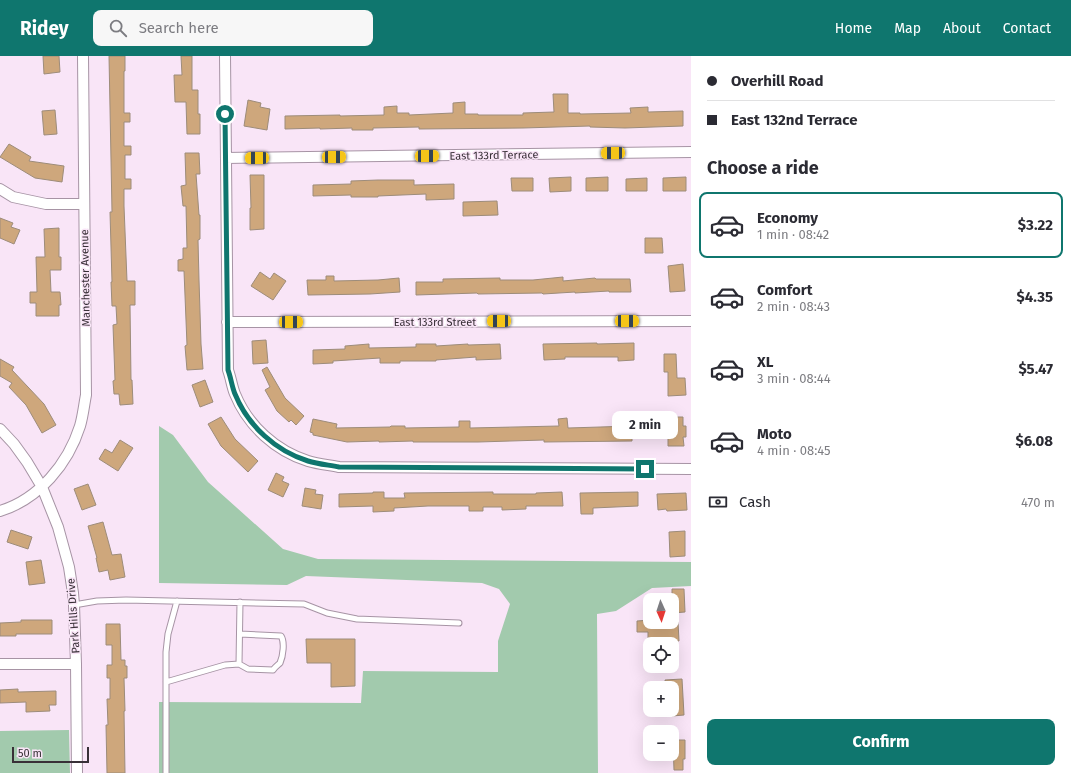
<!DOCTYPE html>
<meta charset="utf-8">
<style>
:root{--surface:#fff;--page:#f7f7f7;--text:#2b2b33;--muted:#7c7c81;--line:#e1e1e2;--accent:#0f766e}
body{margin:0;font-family:"Fira Sans",sans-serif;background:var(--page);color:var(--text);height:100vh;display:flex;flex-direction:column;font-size:15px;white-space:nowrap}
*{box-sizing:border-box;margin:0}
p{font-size:13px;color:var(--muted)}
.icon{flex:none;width:22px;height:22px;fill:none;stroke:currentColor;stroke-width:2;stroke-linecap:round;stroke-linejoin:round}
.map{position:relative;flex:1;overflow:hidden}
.panel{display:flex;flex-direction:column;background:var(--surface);width:380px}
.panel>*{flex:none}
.top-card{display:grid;align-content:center;height:88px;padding:0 16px;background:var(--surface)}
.needle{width:26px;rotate:177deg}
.tools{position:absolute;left:643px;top:537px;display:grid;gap:8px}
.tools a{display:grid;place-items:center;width:36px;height:36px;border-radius:8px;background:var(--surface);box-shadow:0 4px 16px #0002;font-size:20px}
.scale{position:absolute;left:12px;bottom:10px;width:77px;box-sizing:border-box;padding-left:4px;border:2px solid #383037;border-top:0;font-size:11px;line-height:14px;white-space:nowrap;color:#383037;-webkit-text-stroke:3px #f9e5f7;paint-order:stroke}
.end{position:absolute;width:18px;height:18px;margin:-9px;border:5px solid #0f766e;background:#fff;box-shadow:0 0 0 2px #fff}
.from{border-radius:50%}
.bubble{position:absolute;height:28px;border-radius:8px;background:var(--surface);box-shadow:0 4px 16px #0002;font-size:13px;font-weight:700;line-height:28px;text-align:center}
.car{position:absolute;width:12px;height:24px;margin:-12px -6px;border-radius:5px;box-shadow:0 0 3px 1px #0007;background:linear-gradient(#f5c518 24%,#345 0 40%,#f5c518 0 76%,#345 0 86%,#f5c518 0)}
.top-card b{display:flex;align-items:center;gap:14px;height:38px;font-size:15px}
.top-card b+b{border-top:1px solid var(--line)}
.top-card i{width:10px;height:10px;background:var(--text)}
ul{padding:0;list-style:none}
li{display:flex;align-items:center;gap:12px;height:66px;margin:0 8px 6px;padding:0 8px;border:2px solid transparent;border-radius:8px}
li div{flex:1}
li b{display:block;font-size:15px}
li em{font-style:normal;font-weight:700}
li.on{border-color:var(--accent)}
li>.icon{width:36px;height:36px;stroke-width:1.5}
h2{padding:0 16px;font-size:18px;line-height:48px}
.pay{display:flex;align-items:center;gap:10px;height:44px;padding:0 16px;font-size:15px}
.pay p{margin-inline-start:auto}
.button{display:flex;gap:8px;margin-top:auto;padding:8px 16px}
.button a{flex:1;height:46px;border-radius:8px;background:var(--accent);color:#fff;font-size:16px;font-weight:700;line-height:46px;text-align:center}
header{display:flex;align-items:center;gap:24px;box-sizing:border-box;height:56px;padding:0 20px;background:var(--accent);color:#fff}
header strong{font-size:19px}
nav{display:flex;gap:22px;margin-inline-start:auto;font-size:14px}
.search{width:280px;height:36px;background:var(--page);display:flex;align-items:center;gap:10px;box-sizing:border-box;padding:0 14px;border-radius:8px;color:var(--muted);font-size:15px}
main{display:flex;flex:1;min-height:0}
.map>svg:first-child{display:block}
.green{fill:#a2caad}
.building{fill:#cea77c;stroke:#9d8c7a}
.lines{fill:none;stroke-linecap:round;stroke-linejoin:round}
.lane-casing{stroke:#a794a5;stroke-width:7}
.street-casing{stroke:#a794a5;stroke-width:12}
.lane{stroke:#fff;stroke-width:5}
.street{stroke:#fff;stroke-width:10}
.route{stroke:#0f766e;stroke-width:5}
.labels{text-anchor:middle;stroke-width:3;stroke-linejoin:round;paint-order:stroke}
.street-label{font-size:11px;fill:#383037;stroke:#f9e5f7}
</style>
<header>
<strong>Ridey</strong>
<div class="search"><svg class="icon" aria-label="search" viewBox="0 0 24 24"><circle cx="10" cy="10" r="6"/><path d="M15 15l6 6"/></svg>Search here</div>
<nav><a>Home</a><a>Map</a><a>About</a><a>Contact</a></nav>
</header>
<main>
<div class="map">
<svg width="691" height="717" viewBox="0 0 691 717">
<rect width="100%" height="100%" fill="#f9e5f7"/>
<!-- green -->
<path class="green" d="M159,370L173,379L208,426L283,493L318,503L691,506V530L652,532L616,555L597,558L598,717H159V646L361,647L363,615L498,616V585L510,548L499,533L482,527L306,520L287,529L159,527Z
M69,674L70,717H0V675Z"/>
<!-- building -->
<path class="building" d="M43,0H59L60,16L44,18Z
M109,0H125V15H124V57H130V66H124V90H131V99H125V123H131V133H124V150L127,225H135V249H130L131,324H132L133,348L120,349L119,338H114L113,325L115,324L113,269L117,268L116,250H112L111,226H112L110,156H112Z
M181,0H192V34H198V58H200V78H187L186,46H175L174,19H182Z
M553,38H568V57H580V58L631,57L630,52L648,51V56L683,55V70L625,72L590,71V70L523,72L419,73V71L373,72V74H352V72L320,73V72L285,73V60L340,59V60L384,59V51L397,50V57H409V59L453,57V47L465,46V58H478V59H523V57L554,56Z
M248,44L261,47L260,51L270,53L267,74L244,70Z
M55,54L57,78L44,79L42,55Z
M9,88L31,101L29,105L64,110L62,126L35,122L0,101Z
M185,97H199L200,118H196L199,159H200V183L198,184L199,224L201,288L203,313L187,314L185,290L187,289L184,215H178V204L183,203V192H187L186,150H183L181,130L186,129Z
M250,119H264V173L250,174V152H251Z
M571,121V135L550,136L549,122Z
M608,121V135H586V122Z
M686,121V135H663V122Z
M511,122H533V135H512Z
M647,122V135H626V123Z
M378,124H414V129L454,128V143L426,144V138L378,140V141H351V139L313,140V129L351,128V125Z
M497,145L498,159L463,160V146Z
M0,162L13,167L11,171L20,174L14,188L0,182Z
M59,172V201H61V214H50L51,236H60L61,249H59V260H36V247H30V236H37L36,201H45L44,173Z
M645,182H662L663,197H645Z
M683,208L685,235L670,236L668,210Z
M260,216L270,223L274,217L286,225L273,244L251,230Z
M326,220H334V225L378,224L399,222L400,236L370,238L308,239L307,224H326Z
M563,221V225L595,222L596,223H630L631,236H609V235L575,237V236L543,238L542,237L478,238L477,237L416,239V226H443V223L500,222V224H533Z
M266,284L268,307L253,308L252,285Z
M597,287V288L634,287V304L618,305V301H565V303L544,304L543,288Z
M369,288V292L416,291V288H436V290L468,288V289L500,288L501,303L476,304V301L436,304V305H400V307H380V302L333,305V307L313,308V294L345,293V290Z
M664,298H676L677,322H685L686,339L668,340V316H664Z
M0,303L14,311L12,314L44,348L56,369L42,377L26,349L9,331L12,327L0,320Z
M267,311L285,342L304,360L296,369L291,364L289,366L277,355L265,334L270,331L262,314Z
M205,324L213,346L200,351L192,329Z
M221,361L235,383L258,405L248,416L221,390L208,368Z
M668,361H683V370H686V381H683L684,390H668V378L660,379V370H668Z
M567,362L568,372L632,370V385L544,386V384L478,386H413V385L379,386V385L347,386L313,379V377L310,376L313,363L337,368L336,372L390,371L391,370H405V372L459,371V365H470V372L559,370L558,363Z
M120,384L133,392L118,415L99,403L105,393L112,397Z
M276,417L284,421L282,425L289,428L283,441L268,434Z
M88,428L96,449L82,454L74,433Z
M305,432L316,434L315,438L323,439L321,453L302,450Z
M373,436H384V442H405L404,437L493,436V438H536V437L562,436L563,450H526V453L502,454V451H483V455H469V450H428L394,452V455L373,456V450L339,451V438L373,437Z
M638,436V450L593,452V458H581L580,437Z
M686,437L687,454L667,455L666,453L658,454L657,438Z
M103,466L112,499L121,498L125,521L110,524L108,514L99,516L96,502H97L88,470Z
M11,474L32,481L28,493L7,486Z
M685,475V500L670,501L669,476Z
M41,504L45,527L29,529L26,506Z
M672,533H684L685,556L672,557Z
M21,564H52V578H16V580H0V567L21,566Z
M650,564V566H678L679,585L655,586V582H648V576H637V565Z
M106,568H120L121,604H125V610H127V622H124L125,655H124L125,717H107L106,669H108L107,643H110V622H107V609H112V589H106Z
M306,583H355V630L331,631V607H307Z
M682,623L684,659L672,660V632H666L665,624Z
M18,633V636L56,635V649H49L50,655L26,656V646L0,647V634Z
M673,684H685V703H683V714H674Z"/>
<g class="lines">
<!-- lane casing -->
<g class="lane-casing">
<path id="lane" d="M74,549L97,545L126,544L304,548L327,557L357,563L459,567
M239,608L248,613L273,614C275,611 278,609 280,607C283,600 285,586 281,580L240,578
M166,626L225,609L239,608L240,546
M166,717V596L168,578L177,545"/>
</g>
<!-- street casing -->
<g class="street-casing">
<path id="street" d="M225,0L228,314C231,322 232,331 235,338C248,370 276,395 308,405C318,408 329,409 339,411L691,413
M226,102L691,96
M0,133L13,141L46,148H84
M227,266L691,265
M0,373L14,388L27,406L42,431L58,471L69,511L73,537L74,549L76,608L77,717
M0,455C39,443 68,408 80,370C83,360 84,349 86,339L83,0
M0,608H76"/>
</g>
<!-- lane -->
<use href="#lane" class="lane"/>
<!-- street -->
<use href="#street" class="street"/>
</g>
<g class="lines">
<!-- route -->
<path class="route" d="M225,58L228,314C231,322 232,331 235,338C248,370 276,395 308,405C318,408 329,409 339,411L645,413"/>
</g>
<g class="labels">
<!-- street labels -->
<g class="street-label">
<text transform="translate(494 99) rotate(-1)" y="4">East 133rd Terrace</text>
<text transform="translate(85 222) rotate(-91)" y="4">Manchester Avenue</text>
<text x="435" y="270">East 133rd Street</text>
<text transform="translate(73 560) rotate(-94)" y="4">Park Hills Drive</text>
</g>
</g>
</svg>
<div class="tools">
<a><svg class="needle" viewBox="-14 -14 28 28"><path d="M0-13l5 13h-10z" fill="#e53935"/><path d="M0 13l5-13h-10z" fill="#7c7c81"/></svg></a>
<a><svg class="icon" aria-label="locate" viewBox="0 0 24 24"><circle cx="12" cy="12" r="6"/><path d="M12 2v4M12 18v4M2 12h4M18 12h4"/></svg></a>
<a>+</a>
<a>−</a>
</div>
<div class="scale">50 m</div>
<i class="end from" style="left:225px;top:58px"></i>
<i class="end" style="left:645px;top:413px"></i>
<div class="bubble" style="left:612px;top:355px;width:66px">2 min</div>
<i class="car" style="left:613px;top:97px;rotate:269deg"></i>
<i class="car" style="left:427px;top:100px;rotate:89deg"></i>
<i class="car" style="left:334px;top:101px;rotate:89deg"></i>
<i class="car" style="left:257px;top:102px;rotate:269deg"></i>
<i class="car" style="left:499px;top:265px;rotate:270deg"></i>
<i class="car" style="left:627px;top:265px;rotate:90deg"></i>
<i class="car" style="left:291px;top:266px;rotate:90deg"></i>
</div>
<section class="panel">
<div class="top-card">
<b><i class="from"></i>Overhill Road</b>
<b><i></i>East 132nd Terrace</b>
</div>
<h2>Choose a ride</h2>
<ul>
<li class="on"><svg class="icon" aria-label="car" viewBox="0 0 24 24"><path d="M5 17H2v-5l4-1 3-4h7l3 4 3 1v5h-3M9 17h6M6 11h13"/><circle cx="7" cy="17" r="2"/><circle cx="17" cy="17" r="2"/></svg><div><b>Economy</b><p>1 min · 08:42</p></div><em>$3.22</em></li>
<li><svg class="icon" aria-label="car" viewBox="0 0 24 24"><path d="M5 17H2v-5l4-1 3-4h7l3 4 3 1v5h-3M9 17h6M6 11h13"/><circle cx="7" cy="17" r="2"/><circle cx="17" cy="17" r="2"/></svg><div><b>Comfort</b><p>2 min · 08:43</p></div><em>$4.35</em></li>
<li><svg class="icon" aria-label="car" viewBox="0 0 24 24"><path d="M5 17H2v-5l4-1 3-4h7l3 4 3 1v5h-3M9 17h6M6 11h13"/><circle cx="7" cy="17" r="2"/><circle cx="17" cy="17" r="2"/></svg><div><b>XL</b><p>3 min · 08:44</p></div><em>$5.47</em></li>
<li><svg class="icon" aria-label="car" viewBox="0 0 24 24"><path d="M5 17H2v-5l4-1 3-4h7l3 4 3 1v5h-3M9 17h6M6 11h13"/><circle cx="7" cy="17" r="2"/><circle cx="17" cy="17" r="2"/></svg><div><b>Moto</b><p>4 min · 08:45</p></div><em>$6.08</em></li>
</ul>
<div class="pay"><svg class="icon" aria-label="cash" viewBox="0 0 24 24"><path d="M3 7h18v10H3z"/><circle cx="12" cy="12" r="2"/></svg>Cash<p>470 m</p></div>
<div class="button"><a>Confirm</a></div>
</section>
</main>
